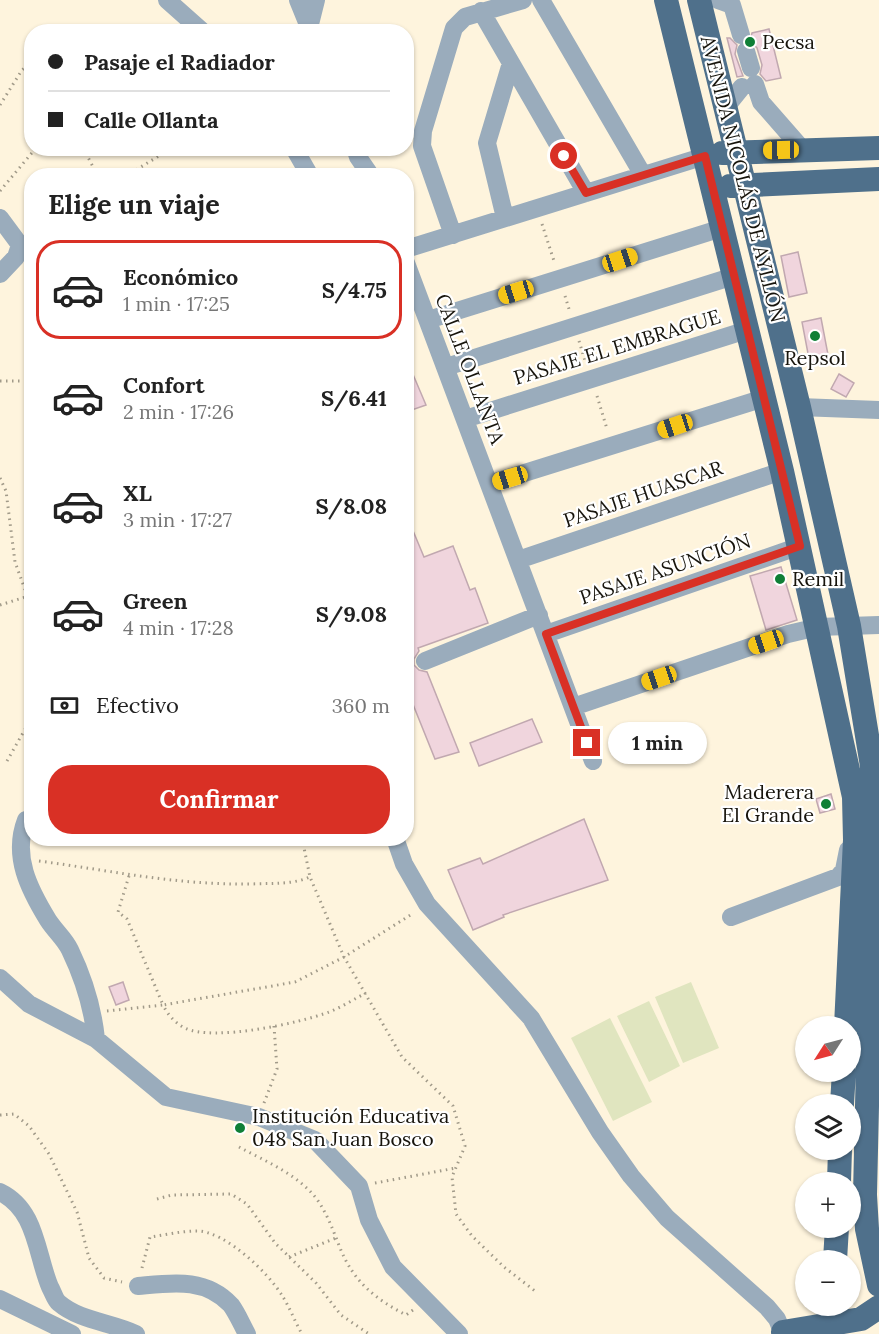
<!DOCTYPE html>
<html lang="es">
<meta charset="utf-8">
<style>
:root{--surface:#fff;--page:#f2f2f2;--text:#222;--muted:#767676;--line:#e0e0e0;--accent:#d93025}
body{margin:0;font-family:Lora,serif;background:var(--page);color:var(--text);height:100vh;display:flex;flex-direction:column;font-size:22px;white-space:nowrap}
*{box-sizing:border-box;margin:0}
p{font-size:20px;color:var(--muted)}
.icon{flex:none;width:33px;height:33px;fill:none;stroke:currentColor;stroke-width:2;stroke-linecap:round;stroke-linejoin:round}
.map{position:relative;flex:1;overflow:hidden}
.drawer{position:absolute;left:24px;top:168px;width:390px;height:678px;display:flex;flex-direction:column;background:var(--surface);border-radius:24px;box-shadow:0 2px 4px #0004}
.drawer>*{flex:none}
.guide{position:absolute;left:24px;top:24px;width:390px;height:132px;border-radius:24px;box-shadow:0 2px 4px #0004;display:grid;align-content:center;height:132px;padding:0 24px;background:var(--surface)}
.needle{width:39px;rotate:234deg}
.buttons{position:absolute;left:795px;top:1016px;display:grid;gap:12px}
.buttons a{display:grid;place-items:center;width:66px;height:66px;border-radius:50%;background:var(--surface);box-shadow:0 2px 4px #0004;font-size:30px}
.end{position:absolute;width:27px;height:27px;margin:-14px;border:8px solid #d93025;background:#fff;box-shadow:0 0 0 3px #fff}
.from{border-radius:50%}
.bubble{position:absolute;height:42px;border-radius:21px;background:var(--surface);box-shadow:0 2px 4px #0004;font-size:20px;font-weight:800;line-height:42px;text-align:center}
.car{position:absolute;width:18px;height:36px;margin:-18px -9px;border-radius:8px;box-shadow:0 0 4px 2px #0007;background:linear-gradient(#f5c518 24%,#345 0 40%,#f5c518 0 76%,#345 0 86%,#f5c518 0)}
.guide b{display:flex;align-items:center;gap:21px;height:57px;font-size:22px}
.guide b+b{border-top:2px solid var(--line)}
.guide i{width:15px;height:15px;background:var(--text)}
ul{padding:0;list-style:none}
li{display:flex;align-items:center;gap:18px;height:99px;margin:0 12px 9px;padding:0 12px;border:3px solid transparent;border-radius:24px}
li div{flex:1}
li b{display:block;font-size:22px}
li em{font-style:normal;font-weight:800}
li.active{border-color:var(--accent)}
li>.icon{width:54px;height:54px;stroke-width:1.5}
h2{padding:0 24px;font-size:27px;line-height:72px}
.pay{display:flex;align-items:center;gap:15px;height:66px;padding:0 24px;font-size:22px}
.pay p{margin-inline-start:auto}
.button{display:flex;gap:12px;margin-top:auto;padding:12px 24px}
.button a{flex:1;height:69px;border-radius:24px;background:var(--accent);color:#fff;font-size:24px;font-weight:800;line-height:69px;text-align:center}
.map>svg:first-child{display:block}
.pitch{fill:#e0e5bf}
.building{fill:#f0d5dd;stroke:#c1a8b0;stroke-width:1.5}
.lines{fill:none;stroke-linecap:round;stroke-linejoin:round}
.path{stroke:#a19a89;stroke-width:3;stroke-dasharray:1.5 4.5;stroke-linecap:butt}
.minor{stroke:#9aacbc;stroke-width:18}
.major{stroke:#4f708b;stroke-width:24}
.route{stroke:#d93025;stroke-width:8}
.poi-dot{fill:#0f7f36;stroke:#fff;stroke-width:2}
.labels{text-anchor:middle;stroke-width:4.5;stroke-linejoin:round;paint-order:stroke}
.poi-label{font-size:20px;fill:#17140c;stroke:#fff;text-anchor:start}
.street-label{font-size:20px;fill:#17140c;stroke:#fff}
</style>
<div class="map">
<svg width="879" height="1334" viewBox="0 0 879 1334">
<rect width="100%" height="100%" fill="#fef4dd"/>
<!-- pitch -->
<path class="pitch" d="M691,982L719,1048L683,1063L655,997Z
M649,1001L680,1066L649,1082L617,1016Z
M610,1018L652,1102L613,1121L571,1038Z"/>
<!-- building -->
<path class="building" d="M769,29L781,78L766,81L760,74L762,65L757,48L750,41L752,33Z
M727,38H730L737,45L735,54L743,76L737,77Z
M798,252L807,293L789,297L781,256Z
M821,318L829,360L810,364L802,322Z
M406,358L426,405L406,412Z
M839,374L854,383L846,397L831,389Z
M406,514L424,557L453,546L470,590L475,588L488,623L418,648L419,651L414,659V665L419,670L427,672L459,752L435,759L406,687Z
M781,567L797,620L766,630L750,576Z
M532,719L542,742L479,766L470,743Z
M831,794L835,809L820,813L816,799Z
M584,819L608,880L503,915L504,917L473,930L448,870L480,858L483,864Z
M123,982L129,1000L116,1005L109,987Z"/>
<g class="lines">
<!-- path -->
<path class="path" d="M0,105L22,70L32,62
M83,148L98,176
M126,176L172,148
M0,191L36,148
M542,224L555,264
M565,296L569,309
M579,341L586,364
M32,378V385
M0,381H32
M597,396L607,429
M0,478L6,491L15,562L32,609
M0,605L32,595
M7,761L32,717
M302,838L310,877L344,957L402,1057L453,1106L465,1146L452,1177L456,1214L472,1236L504,1267L535,1291
M39,861C114,871 175,885 251,884C272,883 291,885 310,877
M129,876L118,912L127,919L163,1005L295,982L344,957L412,914
M107,1011L163,1005C168,1015 175,1023 185,1028C213,1042 300,1023 329,1012C342,1007 354,999 366,993
M264,1103L277,1069L274,1026
M0,1115L14,1114L29,1126L49,1154L77,1212L89,1258L104,1278L122,1282
M239,1147C265,1161 297,1174 316,1198C327,1213 333,1230 340,1248C354,1282 374,1298 406,1315L413,1310
M375,1183L456,1168
M157,1199L172,1195L231,1194L247,1204L275,1243L316,1283L341,1315L369,1334
M289,1257L336,1238
M142,1268L150,1237C165,1235 181,1231 197,1231C225,1231 269,1273 283,1297C290,1308 295,1322 302,1334"/>
<!-- minor -->
<path class="minor" d="M167,0L203,32
M298,0L311,32
M541,0L643,175
M718,0L732,5L741,35
M481,11L586,193
M309,28L316,0
M746,51L751,68
M755,84L761,102L803,150
M725,108L742,87
M294,148L310,176
M355,148L358,157L371,176
M0,218L20,245L16,257L0,274
M505,218L487,143L511,63
M453,235L422,146L423,131L454,28L465,17L523,0
M406,249L705,156
M406,263L593,761
M428,320L722,228
M446,367L734,276
M799,407L879,410
M465,419L747,330
M489,484L764,398
M518,560L782,471
M546,634L800,546
M425,661L539,615
M573,707L788,634L818,627L879,625
M32,818L26,820C12,856 29,889 48,920C55,931 65,939 70,950C83,977 93,1010 96,1039
M395,838L404,864L427,904L531,1018L600,1132L631,1176L667,1218L767,1307L777,1319L783,1334
M731,917L838,877L844,870L848,850
M0,978L29,1004L96,1039L166,1097L259,1117L315,1140L359,1186L369,1220L393,1267L459,1334
M0,1192C37,1210 36,1254 50,1287C53,1292 55,1300 59,1303C80,1321 111,1322 136,1334
M138,1286C171,1283 205,1277 231,1305C237,1313 242,1325 247,1334
M0,1299L72,1334"/>
<!-- major -->
<path class="major" d="M666,0L782,471L854,797L855,840L846,1026
M699,0L799,407L849,626L872,766V883L865,1195L867,1229L879,1285
M722,153L879,148
M730,186L879,179
M842,1104L844,1071
M839,1182L840,1149
M835,1260L837,1227
M783,1332L861,1319L879,1307"/>
</g>
<g class="lines">
<!-- route -->
<path class="route" d="M564,156L586,193L705,156L800,546L546,634L587,743"/>
</g>
<!-- markers -->
<g class="poi-dot">
<circle cx="750" cy="42" r="6"/>
<circle cx="815" cy="336" r="6"/>
<circle cx="780" cy="579" r="6"/>
<circle cx="826" cy="804" r="6"/>
<circle cx="240" cy="1128" r="6"/>
</g>
<g class="labels">
<!-- poi labels -->
<g class="poi-label">
<text x="762" y="49">Pecsa</text>
<text x="815" y="365" text-anchor="middle">Repsol</text>
<text x="792" y="586">Remil</text>
<text x="814" y="799" text-anchor="end">Maderera<tspan x="814" dy="23">El Grande</tspan></text>
<text x="252" y="1123">Institución Educativa<tspan x="252" dy="23">048 San Juan Bosco</tspan></text>
</g>
<!-- street labels -->
<g class="street-label">
<text transform="translate(743 179) rotate(76)" y="7">AVENIDA NICOLÁS DE AYLLÓN</text>
<text transform="translate(617 347) rotate(-17)" y="7">PASAJE EL EMBRAGUE</text>
<text transform="translate(470 369) rotate(69)" y="7">CALLE OLLANTA</text>
<text transform="translate(643 494) rotate(-19)" y="7">PASAJE HUASCAR</text>
<text transform="translate(665 569) rotate(-19)" y="7">PASAJE ASUNCIÓN</text>
</g>
</g>
</svg>
<div class="buttons">
<a><svg class="needle" viewBox="-14 -14 28 28"><path d="M0-13l5 13h-10z" fill="#e53935"/><path d="M0 13l5-13h-10z" fill="#767676"/></svg></a>
<a><svg class="icon" aria-label="layers" viewBox="0 0 24 24"><path d="M12 4l9 5-9 5-9-5zM3 14l9 5 9-5"/></svg></a>
<a>+</a>
<a>−</a>
</div>
<i class="end from" style="left:564px;top:156px"></i>
<i class="end" style="left:587px;top:743px"></i>
<div class="bubble" style="left:608px;top:722px;width:99px">1 min</div>
<i class="car" style="left:781px;top:150px;rotate:269deg"></i>
<i class="car" style="left:620px;top:260px;rotate:72deg"></i>
<i class="car" style="left:516px;top:292px;rotate:253deg"></i>
<i class="car" style="left:675px;top:426px;rotate:252deg"></i>
<i class="car" style="left:510px;top:478px;rotate:253deg"></i>
<i class="car" style="left:766px;top:642px;rotate:251deg"></i>
<i class="car" style="left:659px;top:678px;rotate:251deg"></i>
<div class="guide">
<b><i class="from"></i>Pasaje el Radiador</b>
<b><i></i>Calle Ollanta</b>
</div>
<section class="drawer">
<h2>Elige un viaje</h2>
<ul>
<li class="active"><svg class="icon" aria-label="car" viewBox="0 0 24 24"><path d="M5 17H2v-5l4-1 3-4h7l3 4 3 1v5h-3M9 17h6M6 11h13"/><circle cx="7" cy="17" r="2"/><circle cx="17" cy="17" r="2"/></svg><div><b>Económico</b><p>1 min · 17:25</p></div><em>S/4.75</em></li>
<li><svg class="icon" aria-label="car" viewBox="0 0 24 24"><path d="M5 17H2v-5l4-1 3-4h7l3 4 3 1v5h-3M9 17h6M6 11h13"/><circle cx="7" cy="17" r="2"/><circle cx="17" cy="17" r="2"/></svg><div><b>Confort</b><p>2 min · 17:26</p></div><em>S/6.41</em></li>
<li><svg class="icon" aria-label="car" viewBox="0 0 24 24"><path d="M5 17H2v-5l4-1 3-4h7l3 4 3 1v5h-3M9 17h6M6 11h13"/><circle cx="7" cy="17" r="2"/><circle cx="17" cy="17" r="2"/></svg><div><b>XL</b><p>3 min · 17:27</p></div><em>S/8.08</em></li>
<li><svg class="icon" aria-label="car" viewBox="0 0 24 24"><path d="M5 17H2v-5l4-1 3-4h7l3 4 3 1v5h-3M9 17h6M6 11h13"/><circle cx="7" cy="17" r="2"/><circle cx="17" cy="17" r="2"/></svg><div><b>Green</b><p>4 min · 17:28</p></div><em>S/9.08</em></li>
</ul>
<div class="pay"><svg class="icon" aria-label="cash" viewBox="0 0 24 24"><path d="M3 7h18v10H3z"/><circle cx="12" cy="12" r="2"/></svg>Efectivo<p>360 m</p></div>
<div class="button"><a>Confirmar</a></div>
</section>
</div>
